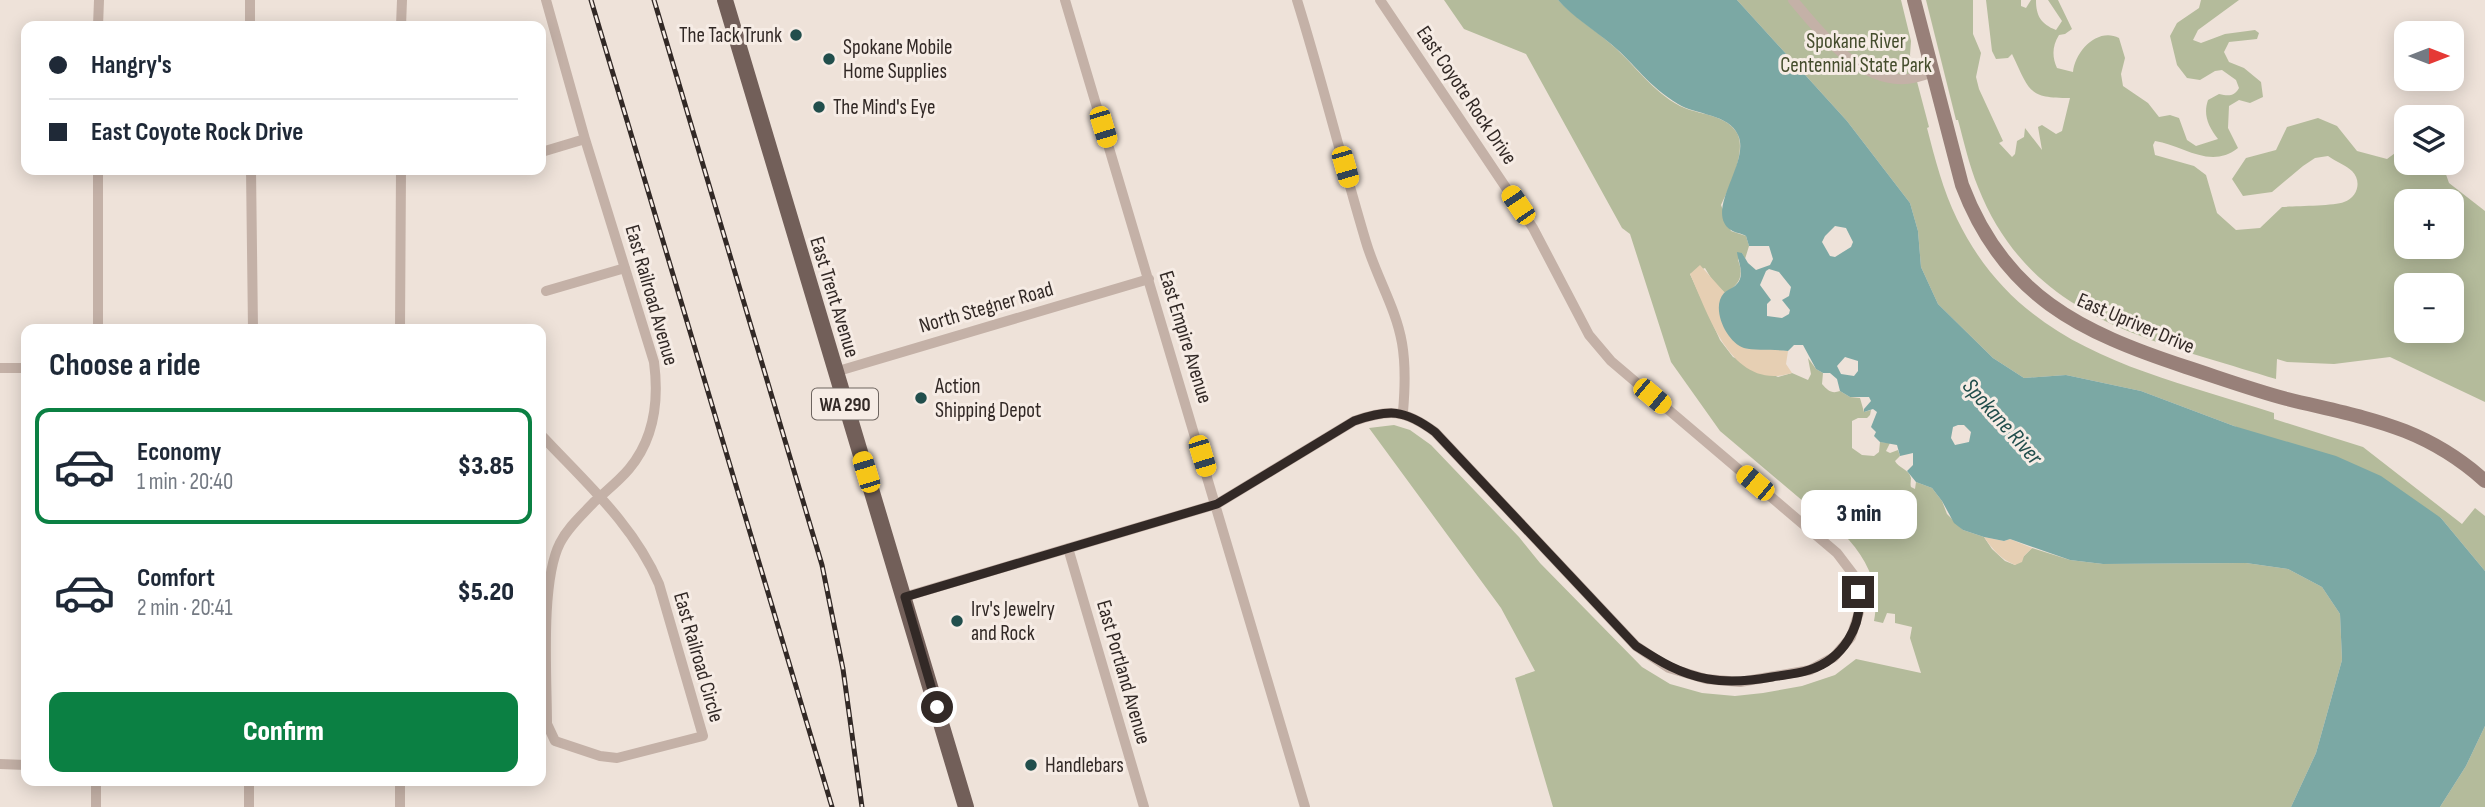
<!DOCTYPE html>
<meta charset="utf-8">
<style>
:root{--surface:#fff;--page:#f6f6f7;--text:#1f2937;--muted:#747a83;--line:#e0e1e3;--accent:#0b8043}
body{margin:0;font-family:"Sofia Sans Condensed",sans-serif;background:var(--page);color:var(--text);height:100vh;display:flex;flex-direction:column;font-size:26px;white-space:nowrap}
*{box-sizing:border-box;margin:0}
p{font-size:23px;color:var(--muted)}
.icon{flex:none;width:38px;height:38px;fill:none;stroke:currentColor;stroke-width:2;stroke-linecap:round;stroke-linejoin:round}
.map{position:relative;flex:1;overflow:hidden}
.details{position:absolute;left:21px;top:324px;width:525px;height:462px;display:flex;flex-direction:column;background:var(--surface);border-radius:14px;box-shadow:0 4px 18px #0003}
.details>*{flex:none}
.guide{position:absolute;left:21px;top:21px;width:525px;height:154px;border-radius:14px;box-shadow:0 4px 18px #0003;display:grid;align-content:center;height:154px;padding:0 28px;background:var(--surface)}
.needle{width:46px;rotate:90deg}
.fabs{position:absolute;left:2394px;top:21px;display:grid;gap:14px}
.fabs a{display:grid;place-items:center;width:70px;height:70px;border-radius:14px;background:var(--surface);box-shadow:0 4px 18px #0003;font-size:35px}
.end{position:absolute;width:32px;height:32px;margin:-16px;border:9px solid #322926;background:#fff;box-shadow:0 0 0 4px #fff}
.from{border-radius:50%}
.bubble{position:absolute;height:49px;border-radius:14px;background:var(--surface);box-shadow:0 4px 18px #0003;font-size:23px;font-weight:800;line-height:49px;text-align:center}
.car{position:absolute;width:21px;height:42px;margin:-21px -10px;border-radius:9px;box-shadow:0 0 5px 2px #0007;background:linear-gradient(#f5c518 24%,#345 0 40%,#f5c518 0 76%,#345 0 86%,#f5c518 0)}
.guide b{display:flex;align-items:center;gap:24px;height:66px;font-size:26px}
.guide b+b{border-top:2px solid var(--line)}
.guide i{width:18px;height:18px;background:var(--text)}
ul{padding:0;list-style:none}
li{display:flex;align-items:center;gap:21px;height:116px;margin:0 14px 10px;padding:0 14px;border:4px solid transparent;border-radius:14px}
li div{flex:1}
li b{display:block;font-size:26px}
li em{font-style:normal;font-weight:800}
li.current{border-color:var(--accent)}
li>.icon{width:63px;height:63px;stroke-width:1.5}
h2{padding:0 28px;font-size:32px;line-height:84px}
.action{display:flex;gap:14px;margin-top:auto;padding:14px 28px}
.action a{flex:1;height:80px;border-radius:14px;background:var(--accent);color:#fff;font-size:28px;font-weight:800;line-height:80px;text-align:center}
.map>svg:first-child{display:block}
.green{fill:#b4bb9b;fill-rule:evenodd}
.sand{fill:#e6cfb3}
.water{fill:#7ba8a4;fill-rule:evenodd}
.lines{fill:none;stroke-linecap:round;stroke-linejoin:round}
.street{stroke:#c4b1a7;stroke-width:10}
.secondary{stroke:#988079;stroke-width:14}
.primary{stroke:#725f59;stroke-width:16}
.rail-casing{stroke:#322926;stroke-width:5}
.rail{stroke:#f6ece5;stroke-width:2.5;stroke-dasharray:8;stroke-linecap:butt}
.route{stroke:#322926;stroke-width:9}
.poi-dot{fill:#214e4c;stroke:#f6ece5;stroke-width:2.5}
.labels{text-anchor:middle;stroke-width:6;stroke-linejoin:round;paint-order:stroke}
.shield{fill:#f6ece5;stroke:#6d645f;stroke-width:2}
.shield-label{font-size:19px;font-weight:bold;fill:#322926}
.poi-label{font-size:21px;fill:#322926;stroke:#f6ece5;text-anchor:start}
.park-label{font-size:21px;fill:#454d2d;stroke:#f6ece5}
.street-label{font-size:21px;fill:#322926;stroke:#f6ece5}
.water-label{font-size:23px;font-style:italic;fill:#214e4c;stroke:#f6ece5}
</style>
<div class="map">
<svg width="2485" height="807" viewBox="0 0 2485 807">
<rect width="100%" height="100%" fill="#eee2d9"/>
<!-- green -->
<path class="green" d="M1444,0H1558C1574,17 1594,29 1612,45C1635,65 1652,91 1680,106C1698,115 1726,114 1737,133C1747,150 1729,189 1721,205L1731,231L1746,236L1749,246L1745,259L1742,253L1738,260C1744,275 1740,285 1725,293L1714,283L1705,268L1690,274L1720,340L1733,357L1778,377L1792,373L1808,380L1811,374L1808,358L1816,369L1823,373L1822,384C1828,391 1832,394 1840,391L1850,397L1860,398L1864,412L1871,410L1870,415L1867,418H1858L1852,421V448L1862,455L1874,456L1879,452L1880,442L1890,443L1886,451L1890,453L1898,450L1900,456L1895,461C1898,468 1909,469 1911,478C1911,481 1910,484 1911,487L1915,489L1916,482L1932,488L1942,501L1947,514L1963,530L1984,537L1992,549L2005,561L2015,565L2032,548L2070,560L2103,564L2246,563L2288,569L2322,587L2340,614L2342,660L2316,753L2291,807H1553L1515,678L1535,671L1501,608L1369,428L1394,425L1410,430L1431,445L1519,537L1540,563L1642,667L1670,684L1702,693L1735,696L1763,693L1802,686L1835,675L1856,659L1921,673L1910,638L1912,627L1895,623V614L1887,613L1883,623L1874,621C1880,589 1870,564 1849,540L1720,431L1671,362L1630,234L1622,228L1526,54L1464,29Z
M1737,0H1901L1911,41L1910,55L1929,127L1927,128C1935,159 1943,190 1957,219C2021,351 2148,372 2274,413V419L2363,447L2462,524L2475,508L2485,516V571L2441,518L2234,426L2141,391L2066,375L2024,378L1993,358L1938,304L1921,267L1918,231L1910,203L1847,121Z
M1926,0H1973V34L1981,53L1976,77L1979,89L2003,141L1999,143L2012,157L2015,154L2017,141L2024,137L2025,128L2042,150L2038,127L2042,125L2056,134L2062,131L2070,98C2027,98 2030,91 2012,54L2008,58L1996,59L1992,51L1986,0H2021V6L2026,8L2031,0H2036C2036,16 2041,24 2056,30L2062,21L2048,0H2058L2072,29L2065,34L2059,35C2052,46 2052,57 2057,68L2073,72C2075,51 2098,27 2119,38L2125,58L2121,74L2123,86L2148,103L2159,117L2170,115L2179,118L2187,140L2196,146L2218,139C2208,126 2203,115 2208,100L2219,94C2228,96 2234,97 2239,88L2236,80L2222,70L2215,71L2200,80L2187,78L2177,65L2170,36L2177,23L2199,8L2201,0H2239L2198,30L2193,40L2201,43L2225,34L2255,30L2259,33L2257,39L2229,42L2224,52L2229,62L2244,68L2261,82L2263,97L2250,103L2239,100L2229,106L2228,128L2238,148C2210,170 2183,145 2155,141L2153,145L2155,155L2194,166L2206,175L2217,213L2236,230L2260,228L2282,207C2295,206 2334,206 2344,202C2358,197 2362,181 2352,171C2346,165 2336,162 2328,156L2315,158L2303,166L2272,192L2243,196L2232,179L2246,158L2276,150L2287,127L2318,118L2337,126L2357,151L2387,159L2406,145V163H2442L2449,183L2485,211V402L2390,357L2334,364L2287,362L2277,359L2276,379C2153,340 2031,321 1978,187C1969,165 1964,142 1958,120H1956ZM2406,201H2452V247H2406ZM2406,285H2452V331H2406Z
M2485,726V807H2440L2466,766Z"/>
<!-- sand -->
<path class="sand" d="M1700,265L1725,293L1721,300L1747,349L1769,348L1788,351L1786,364L1792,373C1732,392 1709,316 1690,274Z
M1984,537L2004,541L2010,539L2032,548L2024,556L2022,562L2015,565C2001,559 1993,550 1984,537Z"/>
<!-- water -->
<path class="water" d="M1558,0H1737L1847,121L1910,203L1918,231L1921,267L1938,304L1993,358L2024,378L2066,375L2141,391L2234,426L2336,456L2381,476L2441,518L2485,571V726L2466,766L2440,807H2291L2316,753L2342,660L2340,614L2322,587L2288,569L2246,563L2103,564L2070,560L2010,539L2004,541L1984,537L1963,530L1954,523L1942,501L1932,488L1916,482L1907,471L1913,465V453L1900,456L1897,445L1880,442L1874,436L1876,432L1871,427L1877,412L1873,409L1864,412V409L1871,401L1869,397H1850L1840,391L1837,379L1830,373H1823L1816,369L1803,345H1794L1788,351C1775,349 1754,351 1744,348C1727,343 1710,308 1724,293C1730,288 1737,287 1740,279C1743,270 1738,261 1737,252L1742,253L1748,263L1756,270L1770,265L1773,259L1769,246H1749L1746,236C1741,233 1735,233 1731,230C1703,212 1751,162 1738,135C1729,114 1696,115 1678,104C1648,86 1636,65 1611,44C1593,29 1573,17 1558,0ZM1835,226L1846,228L1853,242L1851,247L1835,257L1830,256L1822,242L1825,236ZM1769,269L1779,272L1791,287L1789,296L1782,300L1790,310L1789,314L1782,318L1767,316V304L1771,300L1760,285L1766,271ZM1845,357L1858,361V371L1854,376L1841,374L1837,366ZM1958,425H1964L1971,432L1969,442L1955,445L1951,438L1953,427Z"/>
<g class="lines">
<!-- street -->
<path class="street" d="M250,0V26
M1065,0L1305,807
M1297,0C1322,80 1342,162 1366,242C1376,276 1396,308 1402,343C1406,366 1405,389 1403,412
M1793,0C1820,32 1858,82 1905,79C1914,79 1923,75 1931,73
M98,26L99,0
M401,26L402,0
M545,151L585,139
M251,170L253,329
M546,291L625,268
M98,329V170
M400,329L401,170
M0,368H26
M835,372L1149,279
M543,437C586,483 634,525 659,584L703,736L617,758L600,756L555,741L547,724C547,678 540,582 560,543C568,527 582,515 594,502C606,491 619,481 629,469C655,438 659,400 654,362L585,139L546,0
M1068,548L1144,807
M904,597L1217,504L1354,421C1389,409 1404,409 1435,432L1636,646L1669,668L1706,679L1740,682L1810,670L1834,657L1851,637L1861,606L1856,578L1837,553L1611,361L1589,335L1533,228L1380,0
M0,764L26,765
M96,780V807
M249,780V807
M400,780V807"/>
<!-- secondary -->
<path class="secondary" d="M1914,0L1962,185C2004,296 2080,332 2186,367C2220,378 2253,390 2287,399C2364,418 2423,425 2485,481"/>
<!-- primary -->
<path class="primary" d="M725,0L966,807"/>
<!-- rail casing -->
<g class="rail-casing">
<path id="rail" d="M591,0L832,807
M654,0L822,565L843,669L862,807"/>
</g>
<!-- rail -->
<use href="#rail" class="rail"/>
</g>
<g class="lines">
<!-- route -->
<path class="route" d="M937,707L905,597L1217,504L1354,421C1389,409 1404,409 1435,432L1636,646C1659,661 1680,674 1708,679C1730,683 1750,681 1772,677C1784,675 1797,674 1809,670C1842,660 1864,626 1858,592"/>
</g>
<!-- markers -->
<g class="poi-dot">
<circle cx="796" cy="35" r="7"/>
<circle cx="829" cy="59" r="7"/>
<circle cx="819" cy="107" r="7"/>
<circle cx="921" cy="398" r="7"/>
<circle cx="957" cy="621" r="7"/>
<circle cx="1031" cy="765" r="7"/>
</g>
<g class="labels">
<!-- shield labels -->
<rect class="shield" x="812" y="388.5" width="66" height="31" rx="5"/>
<g class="shield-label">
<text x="845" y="411">WA 290</text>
</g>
<!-- poi labels -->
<g class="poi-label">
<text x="782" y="42" text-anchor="end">The Tack Trunk</text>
<text x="843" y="54">Spokane Mobile<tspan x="843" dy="24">Home Supplies</tspan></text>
<text x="833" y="114">The Mind's Eye</text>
<text x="935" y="393">Action<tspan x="935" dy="24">Shipping Depot</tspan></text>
<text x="971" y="616">Irv's Jewelry<tspan x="971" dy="24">and Rock</tspan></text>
<text x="1045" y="772">Handlebars</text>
</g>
<!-- park labels -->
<g class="park-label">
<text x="1856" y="48">Spokane River<tspan x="1856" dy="24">Centennial State Park</tspan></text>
</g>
<!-- street labels -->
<g class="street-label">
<text transform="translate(1467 95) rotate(56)" y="7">East Coyote Rock Drive</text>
<text transform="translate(652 295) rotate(74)" y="7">East Railroad Avenue</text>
<text transform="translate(835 297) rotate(73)" y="7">East Trent Avenue</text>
<text transform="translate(986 307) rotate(-16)" y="7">North Stegner Road</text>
<text transform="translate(2136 323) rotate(23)" y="7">East Upriver Drive</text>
<text transform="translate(1186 337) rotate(73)" y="7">East Empire Avenue</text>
<text transform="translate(699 657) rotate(74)" y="7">East Railroad Circle</text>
<text transform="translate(1124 672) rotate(74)" y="7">East Portland Avenue</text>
</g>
<!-- water labels -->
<g class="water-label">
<text transform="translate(2003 421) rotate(48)" y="8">Spokane River</text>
</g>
</g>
</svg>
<div class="fabs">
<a><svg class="needle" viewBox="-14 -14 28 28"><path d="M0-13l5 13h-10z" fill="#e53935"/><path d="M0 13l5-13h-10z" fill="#747a83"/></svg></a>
<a><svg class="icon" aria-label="layers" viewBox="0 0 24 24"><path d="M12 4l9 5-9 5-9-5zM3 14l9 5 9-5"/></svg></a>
<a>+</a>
<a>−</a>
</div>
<i class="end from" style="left:937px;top:707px"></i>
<i class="end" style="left:1858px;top:592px"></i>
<div class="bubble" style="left:1801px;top:490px;width:116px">3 min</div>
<i class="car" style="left:1103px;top:127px;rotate:163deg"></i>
<i class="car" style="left:1345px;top:167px;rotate:164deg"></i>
<i class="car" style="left:1518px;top:205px;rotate:326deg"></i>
<i class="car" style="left:1652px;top:396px;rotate:130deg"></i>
<i class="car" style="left:1202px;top:456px;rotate:163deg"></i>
<i class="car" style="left:866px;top:472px;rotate:343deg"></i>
<i class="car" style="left:1755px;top:483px;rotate:310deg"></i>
<div class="guide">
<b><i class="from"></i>Hangry's</b>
<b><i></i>East Coyote Rock Drive</b>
</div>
<section class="details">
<h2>Choose a ride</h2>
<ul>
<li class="current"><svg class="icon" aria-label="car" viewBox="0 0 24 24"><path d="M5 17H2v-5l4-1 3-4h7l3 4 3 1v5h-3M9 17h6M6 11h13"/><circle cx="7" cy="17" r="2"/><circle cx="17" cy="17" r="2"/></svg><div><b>Economy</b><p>1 min · 20:40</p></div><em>$3.85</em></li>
<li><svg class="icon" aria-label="car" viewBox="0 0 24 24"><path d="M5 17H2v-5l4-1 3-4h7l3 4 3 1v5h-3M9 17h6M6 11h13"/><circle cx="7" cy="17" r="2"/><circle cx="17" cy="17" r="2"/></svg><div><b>Comfort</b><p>2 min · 20:41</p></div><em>$5.20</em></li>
</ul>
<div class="action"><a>Confirm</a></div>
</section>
</div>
